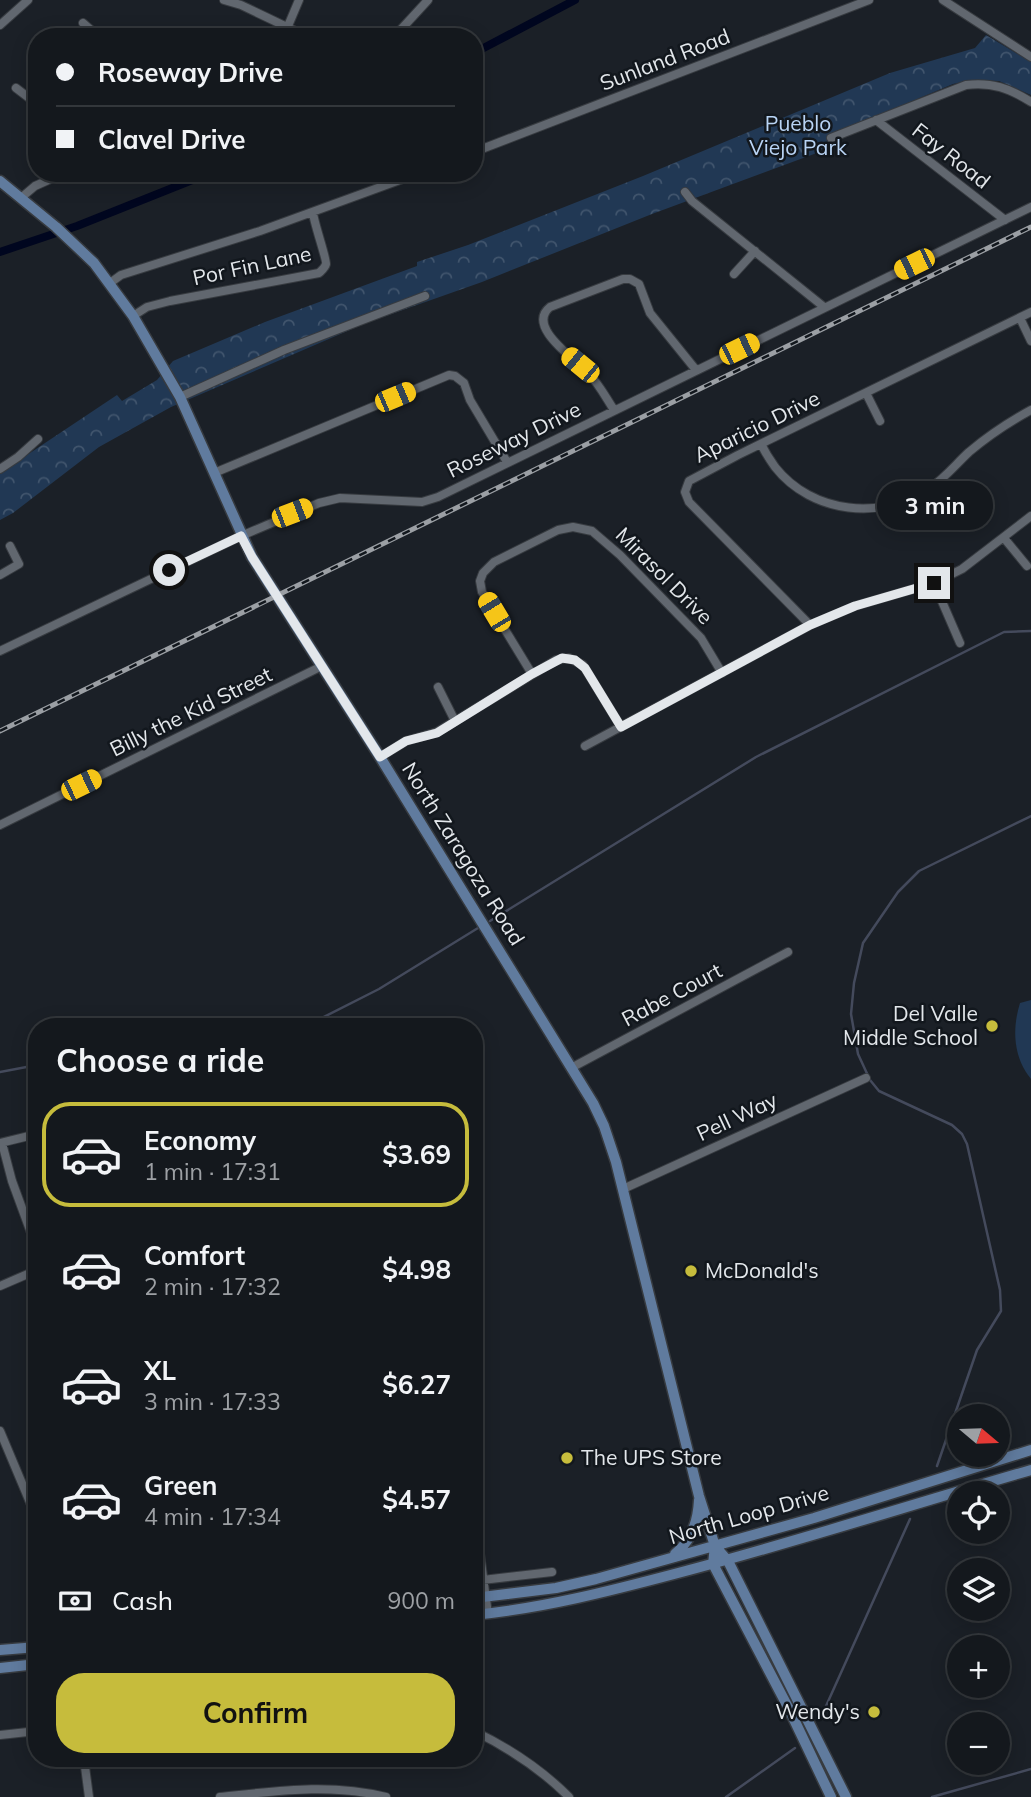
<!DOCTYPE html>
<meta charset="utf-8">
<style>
:root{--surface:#14181d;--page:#21252a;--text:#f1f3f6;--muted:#9da0a4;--line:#33373b;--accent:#c6bc3c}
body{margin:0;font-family:Mulish,sans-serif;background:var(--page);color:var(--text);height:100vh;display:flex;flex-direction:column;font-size:26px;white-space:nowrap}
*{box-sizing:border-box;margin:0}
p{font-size:23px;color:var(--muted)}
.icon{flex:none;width:38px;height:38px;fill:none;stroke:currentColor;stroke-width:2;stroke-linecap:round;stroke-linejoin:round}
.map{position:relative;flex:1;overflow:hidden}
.side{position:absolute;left:28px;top:1018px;width:455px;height:749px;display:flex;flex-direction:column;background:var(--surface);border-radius:28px;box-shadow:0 4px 18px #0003,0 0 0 2px var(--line)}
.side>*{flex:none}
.hud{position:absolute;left:28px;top:28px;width:455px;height:154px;border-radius:28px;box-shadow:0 4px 18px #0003,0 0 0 2px var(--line);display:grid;align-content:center;height:154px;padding:0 28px;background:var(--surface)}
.needle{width:46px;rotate:109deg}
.buttons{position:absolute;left:947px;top:1404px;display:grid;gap:14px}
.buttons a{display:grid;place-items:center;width:63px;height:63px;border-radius:50%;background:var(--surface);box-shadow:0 4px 18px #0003,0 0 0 2px var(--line);font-size:35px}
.end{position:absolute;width:32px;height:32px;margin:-16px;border:9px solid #e3e7eb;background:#111;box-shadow:0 0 0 4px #111}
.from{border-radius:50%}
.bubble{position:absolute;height:49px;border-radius:24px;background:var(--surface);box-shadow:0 4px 18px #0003,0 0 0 2px var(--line);font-size:23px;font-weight:700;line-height:49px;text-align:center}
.car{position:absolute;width:21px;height:42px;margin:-21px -10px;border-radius:9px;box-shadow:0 0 5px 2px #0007;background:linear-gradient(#f5c518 24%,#345 0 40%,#f5c518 0 76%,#345 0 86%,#f5c518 0)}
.hud b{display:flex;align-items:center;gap:24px;height:66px;font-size:26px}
.hud b+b{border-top:2px solid var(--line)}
.hud i{width:18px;height:18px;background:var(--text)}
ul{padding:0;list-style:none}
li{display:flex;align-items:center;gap:21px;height:105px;margin:0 14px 10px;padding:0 14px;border:4px solid transparent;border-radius:28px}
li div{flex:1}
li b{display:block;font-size:26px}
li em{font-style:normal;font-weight:700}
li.selected{border-color:var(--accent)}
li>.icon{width:63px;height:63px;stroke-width:1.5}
h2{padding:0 28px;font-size:32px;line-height:84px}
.pay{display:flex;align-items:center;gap:18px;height:77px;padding:0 28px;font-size:26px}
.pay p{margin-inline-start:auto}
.primary-button{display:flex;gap:14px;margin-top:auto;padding:14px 28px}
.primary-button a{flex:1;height:80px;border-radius:28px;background:var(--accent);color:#111;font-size:28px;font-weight:700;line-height:80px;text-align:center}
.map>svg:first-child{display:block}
.grass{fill:#213854}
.park{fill:url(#park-crowns)}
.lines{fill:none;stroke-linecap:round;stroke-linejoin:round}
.stream{stroke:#444a5c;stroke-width:2.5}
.canal{stroke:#00061f;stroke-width:8}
.minor-casing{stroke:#373b40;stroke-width:10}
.major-casing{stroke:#373b40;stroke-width:13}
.minor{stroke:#61676f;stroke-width:8}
.major{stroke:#607b9e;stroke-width:10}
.rail-casing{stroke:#9b9fa4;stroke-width:5}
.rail{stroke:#12171d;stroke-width:2.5;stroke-dasharray:8;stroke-linecap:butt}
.route{stroke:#e3e7eb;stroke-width:9}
.poi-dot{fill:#c6bc3c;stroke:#12171d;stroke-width:2.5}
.labels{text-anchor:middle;stroke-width:5;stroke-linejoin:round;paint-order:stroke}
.street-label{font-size:21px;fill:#e3e7eb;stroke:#12171d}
.park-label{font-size:21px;fill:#b9d4f5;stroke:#12171d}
.poi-label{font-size:21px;fill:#e3e7eb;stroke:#12171d;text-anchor:end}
</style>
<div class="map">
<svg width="1031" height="1797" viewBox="0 0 1031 1797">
<defs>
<pattern id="park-crowns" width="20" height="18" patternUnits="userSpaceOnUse" patternTransform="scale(1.75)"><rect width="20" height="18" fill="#213854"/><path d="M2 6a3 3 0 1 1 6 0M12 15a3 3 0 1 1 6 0" fill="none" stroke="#41556d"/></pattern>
</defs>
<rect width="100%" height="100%" fill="#1b2027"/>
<!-- grass -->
<path class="grass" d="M1031,1000V1079C1013,1057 1012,1029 1020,1003Z"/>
<!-- park -->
<path class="park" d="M986,35L1031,62V95L999,81L971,80L953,84L874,117L814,154L652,214L482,282L366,323L171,407L99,447L13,513L0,520V473L117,395L122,401L157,380L173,361L265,322L417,266V262L468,245L643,176L890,73L975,48Z"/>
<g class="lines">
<!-- stream -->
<path class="stream" d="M490,921L756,757L1004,632L1031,631
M304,1027L379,989L478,928
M0,1072L37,1065
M937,1466L977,1350L1001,1311L1000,1290L967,1144L962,1134L952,1125L879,1091L870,1080L858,1054L851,1014L854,983L863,943L898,892L919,871L1031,816
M822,1715L910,1519
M726,1797L795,1748
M932,1797L1031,1769"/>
<!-- canal -->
<path class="canal" d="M474,53L575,0
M0,252L77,226L210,173"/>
<!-- minor casing -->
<g class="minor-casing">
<path id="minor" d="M224,0L241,5L308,37
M943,0L1031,57
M83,23L99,37
M0,25L28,0
M288,26L299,0
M394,37L428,0
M16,88L37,104
M876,120L1005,220
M831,138L966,85C992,82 1009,88 1031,102
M474,152L869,0
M685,192L692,201L824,307
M22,197L35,186L64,173
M734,274L755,251
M110,283L121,275L260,231L419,173
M133,316L147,307L170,301L319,273C322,270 325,268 326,264C327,260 314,223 313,213
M1020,318L1031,341
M866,393L880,421
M180,397L284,350L425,296
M614,410C606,398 599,384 589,374C577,360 525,327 550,307L623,279H630L639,284L650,313L696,370
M761,444C765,452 770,460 775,467C812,514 882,521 930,488C945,478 956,464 969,452C988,436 1009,422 1031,410
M0,469L18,457L38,439
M214,473L449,375L455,376L464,383L470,400L507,462
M1004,538L1027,566
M0,575L19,564L10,546
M934,583L960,643
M810,625L689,502L685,492L689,481L738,455L1031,312
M0,651L241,536L319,503L340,498L422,502L438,497L1031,207
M532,674L482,592L480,581L483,573L494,562L558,530L573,527L592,531L620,555L701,638L722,673
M438,687L455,721
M585,746L810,625L855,606L934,583L962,569L1031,516
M380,757L406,741L437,732L556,660L569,658L583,665L621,727
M0,825L322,666
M571,1068L788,952
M0,1143L37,1134
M2,1143L12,1181L37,1249
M623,1189L866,1078
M0,1286L37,1270
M0,1431L37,1519
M474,1509L488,1614
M474,1581L552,1572
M474,1705L477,1699
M474,1731C509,1748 541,1769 569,1797
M0,1735L37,1731
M84,1759L89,1797
M220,1797C277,1791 330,1783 386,1797"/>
</g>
<!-- major casing -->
<g class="major-casing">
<path id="major" d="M0,181L56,227L94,263L133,316L180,397L252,557L380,757L593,1103L604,1126L616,1162L699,1496L715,1546L713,1564L789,1709L831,1797
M715,1546L728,1561L846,1797
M675,1554C691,1541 698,1521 699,1500
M474,1598L556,1588L596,1579L814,1518L1031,1450
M474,1615C544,1608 610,1591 678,1573C796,1542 913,1504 1031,1470
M0,1650L37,1647
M0,1668L37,1664"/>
</g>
<!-- minor -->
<use href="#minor" class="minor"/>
<!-- major -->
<use href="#major" class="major"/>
<!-- rail casing -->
<g class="rail-casing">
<path id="rail" d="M0,731L1031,227"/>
</g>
<!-- rail -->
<use href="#rail" class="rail"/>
</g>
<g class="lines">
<!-- route -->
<path class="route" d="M169,570L241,536L252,557L380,757L406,741L437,733L532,674L562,658L575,660L585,668L621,727L810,625L855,606L934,583"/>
</g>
<!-- markers -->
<g class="poi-dot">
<circle cx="992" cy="1026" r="7"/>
<circle cx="691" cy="1271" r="7"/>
<circle cx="567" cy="1458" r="7"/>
<circle cx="874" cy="1712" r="7"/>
</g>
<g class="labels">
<!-- street labels -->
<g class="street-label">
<text transform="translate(665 60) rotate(-21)" y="7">Sunland Road</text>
<text transform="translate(951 156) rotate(38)" y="7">Fay Road</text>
<text transform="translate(252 266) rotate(-12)" y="7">Por Fin Lane</text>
<text transform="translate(757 427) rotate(-26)" y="7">Aparicio Drive</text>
<text transform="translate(514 440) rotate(-26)" y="7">Roseway Drive</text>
<text transform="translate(664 576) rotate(45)" y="7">Mirasol Drive</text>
<text transform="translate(191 712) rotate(-26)" y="7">Billy the Kid Street</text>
<text transform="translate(463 854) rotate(58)" y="7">North Zaragoza Road</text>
<text transform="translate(672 995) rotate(-28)" y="7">Rabe Court</text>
<text transform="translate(737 1117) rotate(-25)" y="7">Pell Way</text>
<text transform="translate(749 1515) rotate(-16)" y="7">North Loop Drive</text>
</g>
<!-- park labels -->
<g class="park-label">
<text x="798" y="131">Pueblo<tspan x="798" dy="24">Viejo Park</tspan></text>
</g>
<!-- poi labels -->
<g class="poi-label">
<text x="978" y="1021">Del Valle<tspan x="978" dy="24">Middle School</tspan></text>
<text x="705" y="1278" text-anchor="start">McDonald's</text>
<text x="581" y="1465" text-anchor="start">The UPS Store</text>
<text x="860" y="1719">Wendy's</text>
</g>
</g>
</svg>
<div class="buttons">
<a><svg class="needle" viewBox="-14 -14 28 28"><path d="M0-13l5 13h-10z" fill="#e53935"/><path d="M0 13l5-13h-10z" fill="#9da0a4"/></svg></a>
<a><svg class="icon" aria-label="locate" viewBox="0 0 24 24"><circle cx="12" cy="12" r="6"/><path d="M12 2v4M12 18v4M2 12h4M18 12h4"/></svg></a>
<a><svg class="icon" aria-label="layers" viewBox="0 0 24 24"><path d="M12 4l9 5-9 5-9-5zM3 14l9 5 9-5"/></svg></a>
<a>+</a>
<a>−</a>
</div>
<i class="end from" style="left:169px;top:570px"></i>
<i class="end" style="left:934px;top:583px"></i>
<div class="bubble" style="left:877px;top:481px;width:116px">3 min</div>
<i class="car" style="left:914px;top:264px;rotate:244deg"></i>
<i class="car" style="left:739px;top:349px;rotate:64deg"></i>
<i class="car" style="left:580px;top:365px;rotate:309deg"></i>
<i class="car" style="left:395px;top:397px;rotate:67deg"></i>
<i class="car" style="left:292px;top:513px;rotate:69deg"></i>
<i class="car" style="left:494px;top:612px;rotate:329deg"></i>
<i class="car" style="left:81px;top:785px;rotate:64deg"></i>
<div class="hud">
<b><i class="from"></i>Roseway Drive</b>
<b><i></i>Clavel Drive</b>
</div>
<section class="side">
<h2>Choose a ride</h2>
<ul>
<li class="selected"><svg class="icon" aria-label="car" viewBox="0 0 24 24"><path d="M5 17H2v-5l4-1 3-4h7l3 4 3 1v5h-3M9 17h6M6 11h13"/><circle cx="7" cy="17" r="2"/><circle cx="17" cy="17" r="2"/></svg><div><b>Economy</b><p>1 min · 17:31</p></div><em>$3.69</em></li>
<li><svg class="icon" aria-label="car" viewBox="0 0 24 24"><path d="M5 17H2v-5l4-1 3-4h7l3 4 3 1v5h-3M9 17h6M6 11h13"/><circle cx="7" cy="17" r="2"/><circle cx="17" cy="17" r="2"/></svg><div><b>Comfort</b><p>2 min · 17:32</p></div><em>$4.98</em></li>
<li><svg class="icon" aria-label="car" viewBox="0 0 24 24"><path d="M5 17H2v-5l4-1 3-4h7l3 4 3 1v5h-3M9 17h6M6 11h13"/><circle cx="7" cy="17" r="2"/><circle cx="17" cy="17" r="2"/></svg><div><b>XL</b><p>3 min · 17:33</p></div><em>$6.27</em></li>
<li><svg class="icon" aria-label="car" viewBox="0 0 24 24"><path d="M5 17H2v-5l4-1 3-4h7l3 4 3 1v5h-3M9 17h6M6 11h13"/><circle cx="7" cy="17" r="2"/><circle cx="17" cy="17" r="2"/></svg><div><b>Green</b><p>4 min · 17:34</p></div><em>$4.57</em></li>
</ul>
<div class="pay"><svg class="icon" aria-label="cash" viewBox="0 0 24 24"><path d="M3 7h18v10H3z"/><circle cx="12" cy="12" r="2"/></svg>Cash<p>900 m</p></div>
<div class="primary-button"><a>Confirm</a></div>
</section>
</div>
